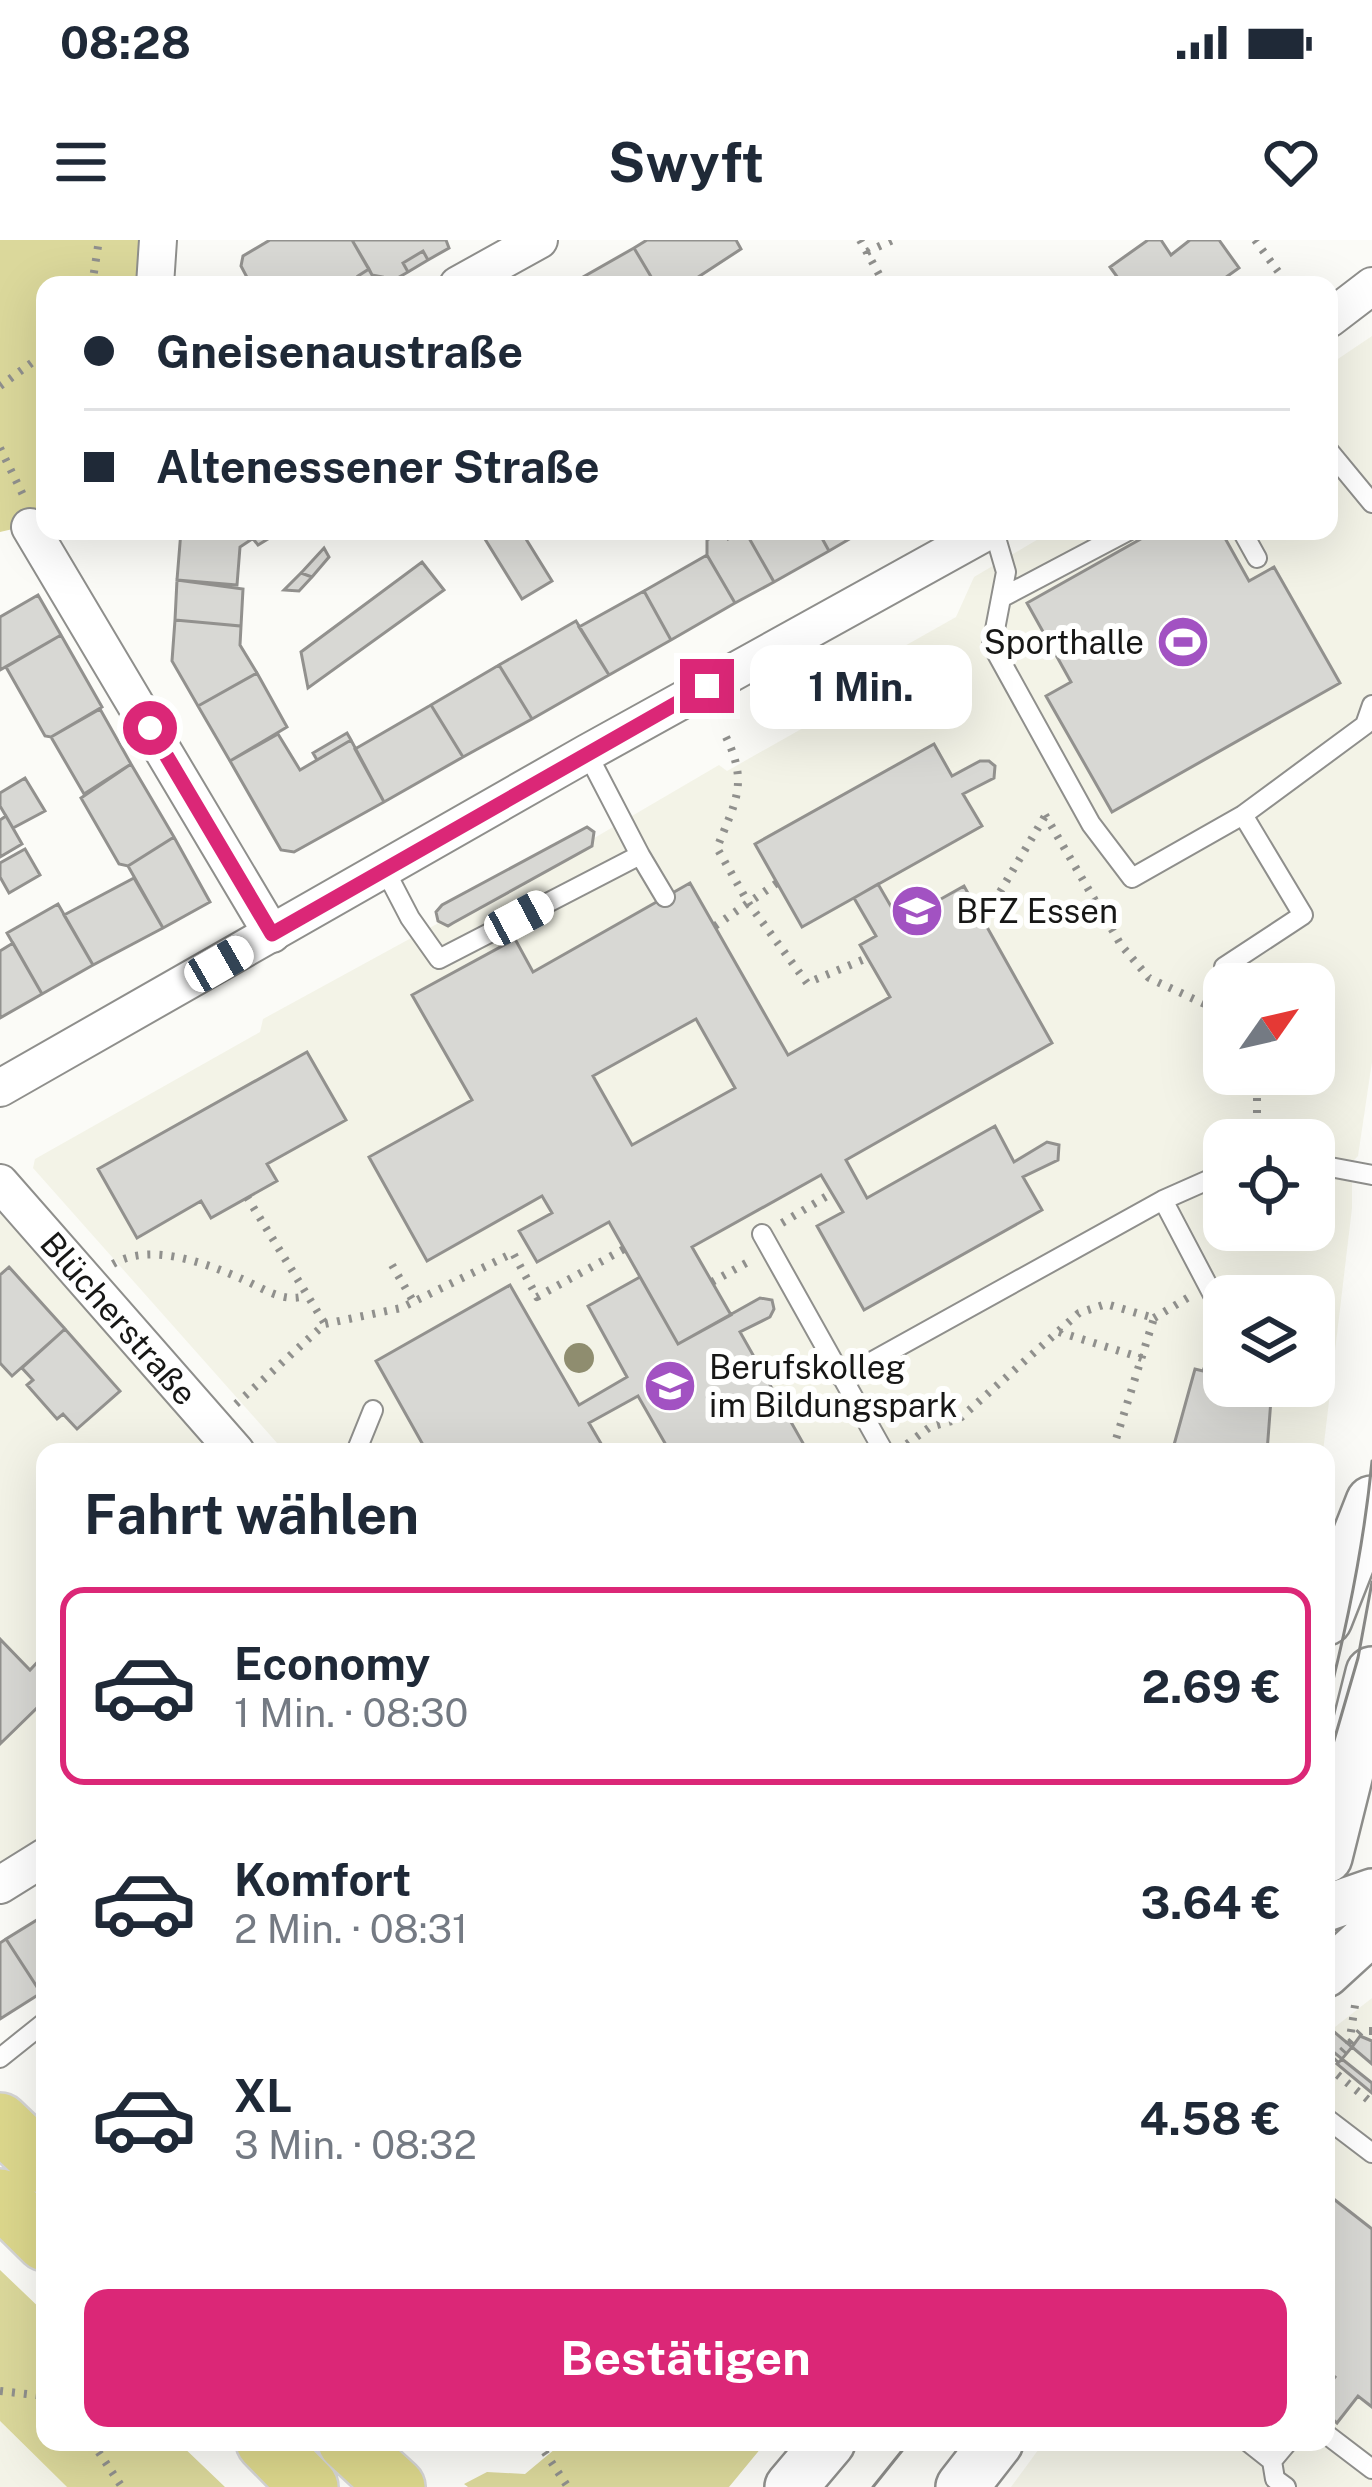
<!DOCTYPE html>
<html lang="de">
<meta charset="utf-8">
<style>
:root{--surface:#fff;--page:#f2f2f3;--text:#1f2937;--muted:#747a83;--line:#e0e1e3;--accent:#db2777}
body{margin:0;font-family:"Public Sans",sans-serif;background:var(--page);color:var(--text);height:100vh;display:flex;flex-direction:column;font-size:45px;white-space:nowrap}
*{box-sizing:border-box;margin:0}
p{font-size:39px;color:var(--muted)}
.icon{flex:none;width:66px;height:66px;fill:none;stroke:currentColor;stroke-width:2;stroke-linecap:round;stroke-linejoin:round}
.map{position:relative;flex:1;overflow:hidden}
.side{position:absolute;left:36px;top:1203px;width:1299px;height:1008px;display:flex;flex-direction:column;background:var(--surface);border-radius:24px;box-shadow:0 12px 48px #0002}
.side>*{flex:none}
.hud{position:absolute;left:36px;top:36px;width:1302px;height:264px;border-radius:24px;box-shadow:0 12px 48px #0002;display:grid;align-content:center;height:264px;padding:0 48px;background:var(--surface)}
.needle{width:78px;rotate:56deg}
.buttons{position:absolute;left:1203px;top:723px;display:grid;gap:24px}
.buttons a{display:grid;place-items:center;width:132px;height:132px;border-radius:24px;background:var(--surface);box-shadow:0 12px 48px #0002;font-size:60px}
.end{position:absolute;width:54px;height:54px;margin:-27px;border:15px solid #db2777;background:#fff;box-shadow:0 0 0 6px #fff}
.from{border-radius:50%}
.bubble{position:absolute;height:84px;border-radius:24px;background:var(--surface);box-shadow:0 12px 48px #0002;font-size:39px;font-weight:700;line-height:84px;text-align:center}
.car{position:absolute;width:36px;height:72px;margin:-36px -18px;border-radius:15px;box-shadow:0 0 9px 3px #0007;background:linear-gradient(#fff 24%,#345 0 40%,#fff 0 76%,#345 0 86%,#fff 0)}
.hud b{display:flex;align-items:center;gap:42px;height:114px;font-size:45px}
.hud b+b{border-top:3px solid var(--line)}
.hud i{width:30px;height:30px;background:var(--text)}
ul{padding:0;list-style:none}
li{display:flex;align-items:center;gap:36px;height:198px;margin:0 24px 18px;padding:0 24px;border:6px solid transparent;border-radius:24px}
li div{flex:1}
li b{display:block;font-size:45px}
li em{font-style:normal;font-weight:700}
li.current{border-color:var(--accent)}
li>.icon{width:108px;height:108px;stroke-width:1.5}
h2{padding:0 48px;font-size:54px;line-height:144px}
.action{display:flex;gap:24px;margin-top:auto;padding:24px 48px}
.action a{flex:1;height:138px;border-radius:24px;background:var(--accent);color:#fff;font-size:48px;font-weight:700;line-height:138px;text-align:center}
.status{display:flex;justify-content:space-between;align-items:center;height:84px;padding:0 60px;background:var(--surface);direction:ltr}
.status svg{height:33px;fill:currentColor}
header{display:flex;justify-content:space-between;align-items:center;height:156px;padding:0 48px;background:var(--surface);font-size:54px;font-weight:700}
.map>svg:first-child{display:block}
.built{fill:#f3f3e7;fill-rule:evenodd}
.green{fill:#dbd89b}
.building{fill:#d8d8d4;stroke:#92918e;stroke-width:3;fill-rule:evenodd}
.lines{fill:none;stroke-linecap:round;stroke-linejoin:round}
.service-casing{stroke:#8f8f8c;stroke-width:22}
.minor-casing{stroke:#8f8f8c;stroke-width:40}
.tertiary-casing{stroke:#8f8f8c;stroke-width:50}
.secondary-casing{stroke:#8f8f8c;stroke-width:56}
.primary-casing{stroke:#d5d5d5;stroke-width:62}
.path{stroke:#90908d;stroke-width:8;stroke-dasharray:3 9;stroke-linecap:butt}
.service{stroke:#fff;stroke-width:18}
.minor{stroke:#fff;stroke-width:36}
.tertiary{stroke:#fff;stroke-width:45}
.secondary{stroke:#fff;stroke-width:51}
.primary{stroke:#dcd78c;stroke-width:57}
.tram{stroke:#8a8a87;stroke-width:3}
.tree{fill:#8f8d6f}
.route{stroke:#db2777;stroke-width:15}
.labels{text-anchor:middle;stroke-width:12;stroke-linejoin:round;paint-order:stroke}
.poi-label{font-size:33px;fill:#171716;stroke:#fffffe;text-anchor:start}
.street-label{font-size:33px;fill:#171716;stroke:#fffffe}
</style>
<div class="status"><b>08:28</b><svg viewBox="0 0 49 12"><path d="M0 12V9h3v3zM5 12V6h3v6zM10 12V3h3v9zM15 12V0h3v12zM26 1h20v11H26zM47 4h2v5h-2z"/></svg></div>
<header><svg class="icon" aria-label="menu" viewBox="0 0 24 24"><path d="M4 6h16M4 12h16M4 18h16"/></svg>Swyft<svg class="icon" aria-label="heart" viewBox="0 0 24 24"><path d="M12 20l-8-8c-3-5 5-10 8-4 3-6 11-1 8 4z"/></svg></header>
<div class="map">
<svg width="1372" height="2247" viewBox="0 0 1372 2247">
<rect width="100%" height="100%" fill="#fbfbf7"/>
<!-- built -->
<path class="built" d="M1372,96V822L1358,916L1352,922V968L1323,1212H285L33,928L35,919L260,792L263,779L596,597L719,525L727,531L819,479L809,460L956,377L974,337L1052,291H1329V125ZM1224,744H1314V834H1224ZM1224,900H1314V990H1224ZM1224,1056H1314V1146H1224Z
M0,964L228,1212H45V1605L0,1632Z
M1372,1758V2247H1011L1044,2202H1326V1794Z
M0,2181L67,2247H0Z"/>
<!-- green -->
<path class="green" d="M0,0H155L152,45H45V275L30,285L0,292Z
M0,2030L45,2073V2202H178L225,2247H67L0,2181Z
M556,2202H766L729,2247H468L464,2244L487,2232L525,2234L555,2209Z"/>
<!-- building -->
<path class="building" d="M270,0H352L369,29L358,36L363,45H251L241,26L243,16Z
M352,0H446L449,8L428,20L423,11L403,23L408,32L387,44L383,37L372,35Z
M647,0H736L741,9L686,45H656L634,8Z
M1148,0H1161L1171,15L1190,0H1219L1239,28L1215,45H1123L1110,27Z
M634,8L656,45H569Z
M423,11L428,20L408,32L403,23Z
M369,29L372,35L383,37L387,44L363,45L358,36Z
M181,291H247L252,299L240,307L237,345L177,340Z
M247,291H281L258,305Z
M480,291H521L552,341L522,359Z
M724,291L728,299L745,291L774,342L735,363L707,315V300Z
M745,291H818L829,311L774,342Z
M818,291H863L829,311Z
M1155,291H1221L1249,341L1274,327L1340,443L1112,572L1046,456L1071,442L1027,363Z
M324,308L329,317L312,337L301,333Z
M707,315L735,363L671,400L644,351Z
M422,322L444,350L308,448L301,412Z
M301,333L312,337L299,351L284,350Z
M177,340L243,349L241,386L175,380Z
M644,351L671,400L609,435L579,387Z
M38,355L61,395L0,430V377Z
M175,380L241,386L240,405L257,433L198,466L172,421Z
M576,381L609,435L532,479L499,425Z
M61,395L102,467L51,497L45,496L6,427Z
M499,425L532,479L463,517L431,465Z
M257,433L287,487L230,521L198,466Z
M431,465L463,517L384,562L355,509Z
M100,469L131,524L84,554L51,497Z
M347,493L351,500L317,520L313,513Z
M278,494L300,530L351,500L384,562L294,612L281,610L230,521Z
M934,504L952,536L980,521H989L995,526L994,538L963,554L982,586L802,687L755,604Z
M131,524L174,597L128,626L119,624L81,558Z
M25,538L45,571L13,588L0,566V553Z
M6,576L22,604L0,617V580Z
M587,587L594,592L592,606L453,683L448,686L438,681L436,672L442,665Z
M174,597L210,662L163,688L128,626Z
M25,609L40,635L9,653L0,637V623Z
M134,638L163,688L93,725L64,675Z
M690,643L788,815L890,757L860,705L876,696L854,658L878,644L900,682L964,646L1052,803L846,920L867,958L995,886L1014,922L1047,902L1059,905L1058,920L1023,937L1042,970L864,1070L817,986L843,972L821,935L692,1007L731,1075L678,1104L609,982L537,1022L519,991L552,973L542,956L427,1021L369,917L472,860L412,755L515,699L533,732ZM696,779L735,848L632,905L593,836Z
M58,664L93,725L42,754L7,693Z
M13,703L42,754L0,778V711Z
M307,812L346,880L267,924L277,941L211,978L201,961L137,998L98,929Z
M9,1027L65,1089L12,1136L0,1123V1035Z
M640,1037L678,1104L760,1058L772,1060L774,1069L770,1077L740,1092L808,1212H670L638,1156L589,1183L606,1212H427L376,1121L510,1045L579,1165L627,1137L588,1066Z
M65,1089L120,1151L77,1189L63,1174L57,1179L27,1145L33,1140L22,1128Z
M1224,1113V1146H1272L1267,1212H1172L1195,1129L1203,1131L1206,1123Z
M0,1399L30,1430L45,1414V1460L0,1504Z
M45,1675V1750L41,1753L6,1699Z
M6,1699L41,1753L0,1779V1703Z
M1326,1785L1352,1807L1342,1819L1326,1806Z
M1360,1796L1372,1801V1824L1352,1807Z
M1342,1819L1372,1843V1853L1337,1824Z
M1326,1953L1372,1989V2167L1358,2156L1337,2183L1326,2173V2148L1335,2137L1326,2130Z"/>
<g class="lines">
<!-- service casing -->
<g class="service-casing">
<path id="service" d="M1329,211L1372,263
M994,291L1006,332L992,405L1091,584L1132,638L1243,575L1365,485L1372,465
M1242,291L1257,318
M1001,358L1128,291
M640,615L665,657
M385,630L410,678L439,719L640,615L587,513
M1224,727L1303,675L1243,575
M1314,924L1372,935
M1163,960L1224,1076
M762,994L884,1212
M842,1138L1163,960L1224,933
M356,1212L373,1170
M0,1818L45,1782
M1326,1878L1372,1913
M1326,2194L1372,2229
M1248,2202L1272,2221L1275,2239L1286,2247
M1272,2221L1288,2202"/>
</g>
<!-- minor casing -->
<g class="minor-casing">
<g id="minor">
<path d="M155,45L158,0"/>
<path d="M458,45L539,0"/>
<path d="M1329,79L1372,46"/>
<path d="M30,287L272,694"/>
<path d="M0,848L587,513L988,291"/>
<path id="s1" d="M0,943L236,1212"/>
<path d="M0,1645L45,1617"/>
</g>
</g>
<!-- tertiary casing -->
<g class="tertiary-casing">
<path id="tertiary" d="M1326,1668L1372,1652
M1326,1734L1372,1692"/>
</g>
<!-- secondary casing -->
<g class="secondary-casing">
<path id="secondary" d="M1326,1379L1372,1262
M1326,1617L1372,1433
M791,2247L829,2202
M962,2247L997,2202"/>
</g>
<!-- primary casing -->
<g class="primary-casing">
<path id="primary" d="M0,1882L45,1925
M0,1958L45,2002
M265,2202L309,2247
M347,2202L396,2247"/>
</g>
<!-- path -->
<path class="path" d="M860,0L885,45
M1255,0L1288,45
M867,12L893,0
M92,45L99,0
M0,146L45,113
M0,208L23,255
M726,497C749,544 735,562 717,608L749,664L807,743L867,718
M1045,575L1121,705L1149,738L1224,773
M994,662L1045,576
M715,686L777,643
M1257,834V900
M247,957L325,1084
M782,983L832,953
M113,1024C150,1002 206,1023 242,1039C263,1048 282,1063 305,1056
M392,1025L413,1061
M712,1042L748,1022
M1154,1078L1189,1057
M1059,1092L1142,1118
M236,1164L325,1084L401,1068L513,1013L537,1057L624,1009
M907,1204L930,1187L959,1179L1079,1073L1106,1064L1154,1078L1112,1212
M1372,1791H1361L1328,1827L1372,1863
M1349,1804L1356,1759
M0,2151L45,2156
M92,2202L122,2247
M538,2202L568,2247"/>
<!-- service -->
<use href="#service" class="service"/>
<!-- minor -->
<use href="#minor" class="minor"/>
<!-- tertiary -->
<use href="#tertiary" class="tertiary"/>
<!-- secondary -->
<use href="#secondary" class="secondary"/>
<!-- primary -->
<use href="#primary" class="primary"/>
<!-- tram -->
<path class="tram" d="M1326,1468C1347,1387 1364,1304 1372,1221
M1326,1528L1358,1418L1372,1342
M873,2247L909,2202"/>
</g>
<!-- trees -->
<circle class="tree" cx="579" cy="1118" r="15"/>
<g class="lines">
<!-- route -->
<path class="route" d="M150,488L272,694L707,446"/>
</g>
<!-- icons -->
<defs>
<g id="stadium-disc" transform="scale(2.7)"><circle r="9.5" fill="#a252c2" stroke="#fffffe"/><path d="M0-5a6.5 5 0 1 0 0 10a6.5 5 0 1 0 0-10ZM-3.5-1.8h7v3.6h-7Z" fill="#fff"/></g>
<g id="school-disc" transform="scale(2.7)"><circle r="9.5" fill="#a252c2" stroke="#fffffe"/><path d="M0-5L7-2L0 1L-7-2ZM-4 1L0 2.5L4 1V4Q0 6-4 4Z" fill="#fff"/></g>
<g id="university-disc" transform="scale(2.7)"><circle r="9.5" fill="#a252c2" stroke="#fffffe"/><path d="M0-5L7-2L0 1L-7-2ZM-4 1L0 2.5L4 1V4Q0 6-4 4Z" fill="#fff"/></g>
</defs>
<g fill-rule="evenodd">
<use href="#stadium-disc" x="1183" y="402"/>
<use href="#school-disc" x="917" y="671"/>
<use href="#university-disc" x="670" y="1146"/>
</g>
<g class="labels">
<!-- poi labels -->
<g class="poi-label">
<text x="1144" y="414" text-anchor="end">Sporthalle</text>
<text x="956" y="683">BFZ Essen</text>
<text x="709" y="1139">Berufskolleg<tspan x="709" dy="38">im Bildungspark</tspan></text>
</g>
<!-- street labels -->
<g class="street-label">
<text dy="12" stroke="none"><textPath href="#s1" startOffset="180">Blücherstraße</textPath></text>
</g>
</g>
</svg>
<div class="buttons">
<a><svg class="needle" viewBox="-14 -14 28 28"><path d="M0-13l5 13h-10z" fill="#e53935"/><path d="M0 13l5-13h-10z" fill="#747a83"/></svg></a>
<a><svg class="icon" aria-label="locate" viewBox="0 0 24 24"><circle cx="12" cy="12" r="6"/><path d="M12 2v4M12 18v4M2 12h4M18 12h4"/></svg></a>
<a><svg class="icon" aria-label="layers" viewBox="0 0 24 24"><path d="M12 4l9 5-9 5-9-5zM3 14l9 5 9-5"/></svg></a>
</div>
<i class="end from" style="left:150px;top:488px"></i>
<i class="end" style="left:707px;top:446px"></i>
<div class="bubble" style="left:750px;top:405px;width:222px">1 Min.</div>
<i class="car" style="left:519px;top:678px;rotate:62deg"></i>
<i class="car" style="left:219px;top:724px;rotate:60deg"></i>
<div class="hud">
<b><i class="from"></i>Gneisenaustraße</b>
<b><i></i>Altenessener Straße</b>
</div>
<section class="side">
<h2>Fahrt wählen</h2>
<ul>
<li class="current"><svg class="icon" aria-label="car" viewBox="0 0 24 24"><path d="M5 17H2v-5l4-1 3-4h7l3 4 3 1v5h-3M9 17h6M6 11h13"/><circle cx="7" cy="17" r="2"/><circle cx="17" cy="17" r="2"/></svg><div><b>Economy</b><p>1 Min. · 08:30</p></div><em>2.69 €</em></li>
<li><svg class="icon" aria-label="car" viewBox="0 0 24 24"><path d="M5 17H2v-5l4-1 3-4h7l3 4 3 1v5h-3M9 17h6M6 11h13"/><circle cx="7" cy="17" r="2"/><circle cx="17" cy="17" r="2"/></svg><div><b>Komfort</b><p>2 Min. · 08:31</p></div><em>3.64 €</em></li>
<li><svg class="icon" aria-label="car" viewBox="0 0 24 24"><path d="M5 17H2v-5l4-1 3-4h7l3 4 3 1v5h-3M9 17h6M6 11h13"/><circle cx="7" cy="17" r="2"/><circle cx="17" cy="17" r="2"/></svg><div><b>XL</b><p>3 Min. · 08:32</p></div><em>4.58 €</em></li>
</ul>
<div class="action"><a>Bestätigen</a></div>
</section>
</div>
